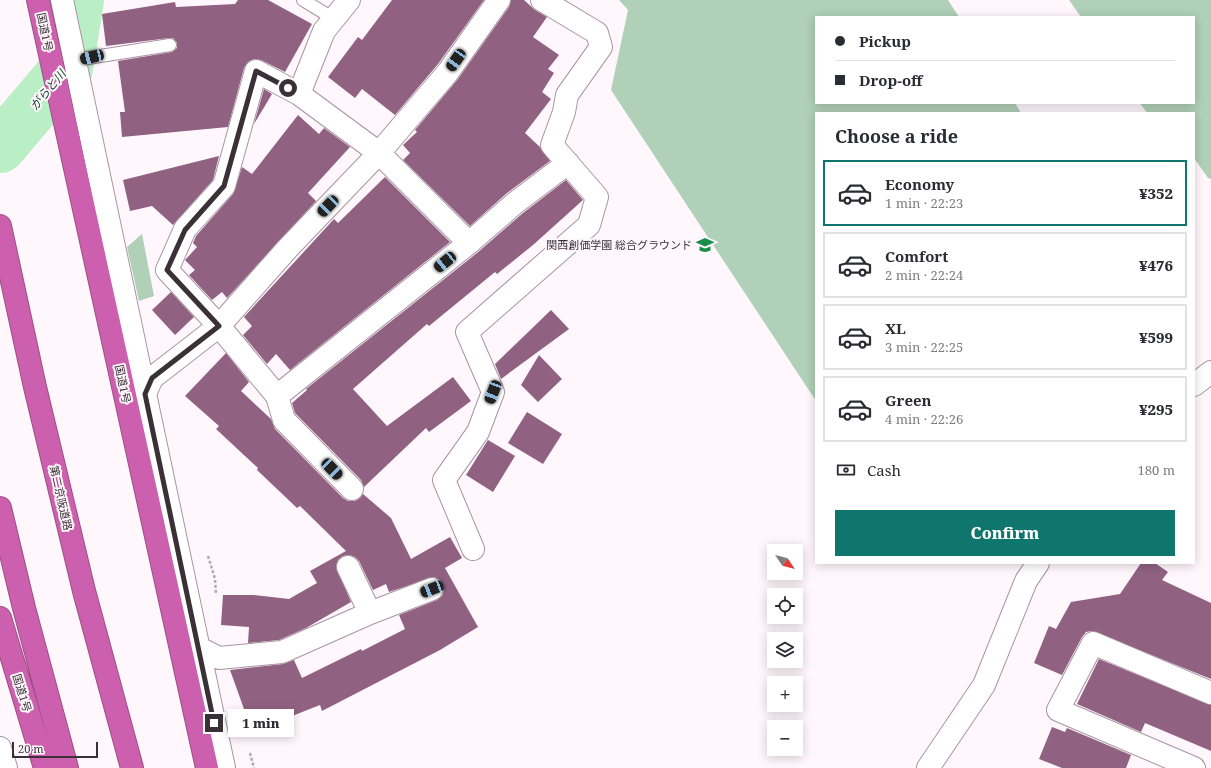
<!DOCTYPE html>
<meta charset="utf-8">
<style>
:root{--surface:#fff;--page:#f7f7f7;--text:#2b2b33;--muted:#7c7c81;--line:#e1e1e2;--accent:#0f766e}
body{margin:0;font-family:"Noto Serif","Noto Sans JP",serif;background:var(--page);color:var(--text);height:100vh;display:flex;flex-direction:column;font-size:15px;white-space:nowrap}
*{box-sizing:border-box;margin:0}
p{font-size:13px;color:var(--muted)}
.icon{flex:none;width:22px;height:22px;fill:none;stroke:currentColor;stroke-width:2;stroke-linecap:round;stroke-linejoin:round}
.map{position:relative;flex:1;overflow:hidden}
.side{position:absolute;left:815px;top:112px;width:380px;height:452px;display:flex;flex-direction:column;background:var(--surface);border-radius:0px;box-shadow:0 2px 10px #0003}
.side>*{flex:none}
.banner{position:absolute;left:815px;top:16px;width:380px;height:88px;border-radius:0px;box-shadow:0 2px 10px #0003;display:grid;align-content:center;height:88px;padding:0 20px;background:var(--surface)}
.needle{width:26px;rotate:125deg}
.tools{position:absolute;left:767px;top:544px;display:grid;gap:8px}
.tools a{display:grid;place-items:center;width:36px;height:36px;border-radius:0px;background:var(--surface);box-shadow:0 2px 10px #0003;font-size:20px}
.scale{position:absolute;left:12px;bottom:10px;width:86px;box-sizing:border-box;padding-left:4px;border:2px solid #393136;border-top:0;font-size:11px;line-height:14px;white-space:nowrap;color:#393136;-webkit-text-stroke:3px #fff7fc;paint-order:stroke}
.end{position:absolute;width:18px;height:18px;margin:-9px;border:5px solid #393136;background:#fff;box-shadow:0 0 0 2px #fff}
.from{border-radius:50%}
.bubble{position:absolute;height:28px;border-radius:0px;background:var(--surface);box-shadow:0 2px 10px #0003;font-size:13px;font-weight:800;line-height:28px;text-align:center}
.car{position:absolute;width:12px;height:24px;margin:-12px -6px;border-radius:5px;box-shadow:0 0 3px 1px #0007;background:linear-gradient(#222 24%,#8ab4d8 0 40%,#222 0 76%,#8ab4d8 0 86%,#222 0)}
.banner b{display:flex;align-items:center;gap:14px;height:38px;font-size:15px}
.banner b+b{border-top:1px solid var(--line)}
.banner i{width:10px;height:10px;background:var(--text)}
ul{padding:0;list-style:none}
li{display:flex;align-items:center;gap:12px;height:66px;margin:0 8px 6px;padding:0 12px;border:2px solid var(--line);border-radius:0px}
li div{flex:1}
li b{display:block;font-size:15px}
li em{font-style:normal;font-weight:800}
li.current{border-color:var(--accent)}
li>.icon{width:36px;height:36px;stroke-width:1.5}
h2{padding:0 20px;font-size:18px;line-height:48px}
.pay{display:flex;align-items:center;gap:10px;height:44px;padding:0 20px;font-size:15px}
.pay p{margin-inline-start:auto}
.button{display:flex;gap:8px;margin-top:auto;padding:8px 20px}
.button a{flex:1;height:46px;border-radius:0px;background:var(--accent);color:#fff;font-size:16px;font-weight:800;line-height:46px;text-align:center}
.map>svg:first-child{display:block}
.green{fill:#b0d0b7}
.lines{fill:none;stroke-linecap:round;stroke-linejoin:round}
.river{stroke:#baefc6;stroke-width:52}
.building{fill:#916182}
.lane-casing{stroke:#a895a1;stroke-width:14}
.street-casing{stroke:#a895a1;stroke-width:24}
.highway-casing{stroke:#995084;stroke-width:24}
.path{stroke:#b2aaaf;stroke-width:2.5;stroke-dasharray:3 2;stroke-linecap:butt}
.lane{stroke:#fff;stroke-width:12}
.street{stroke:#fff;stroke-width:22}
.highway{stroke:#cd60ae;stroke-width:22}
.route{stroke:#393136;stroke-width:5}
.labels{text-anchor:middle;stroke-width:4;stroke-linejoin:round;paint-order:stroke}
.street-label{font-size:11px;fill:#393136;stroke:#fff7fc}
.poi-label{font-size:11px;fill:#393136;stroke:#fff7fc;text-anchor:end}
.water-label{font-size:12px;font-style:italic;fill:#094722;stroke:#fff7fc}
</style>
<div class="map">
<svg width="1211" height="768" viewBox="0 0 1211 768">
<rect width="100%" height="100%" fill="#fff7fc"/>
<!-- green -->
<path class="green" d="M619,0H948L959,17H816V103H1015L1021,113H816V401L611,90L628,10Z
M1069,0H1211V179L1208,178L1194,158V113H1147L1140,103H1194V17H1081Z
M142,234L154,296L139,301L127,247Z"/>
<g class="lines">
<!-- river -->
<path class="river" d="M0,147L67,68L78,0"/>
</g>
<!-- building -->
<path class="building" d="M238,0H268L312,24L285,72L261,60L254,59L248,62L244,68L228,127L122,137L120,112H125L118,61L172,52L177,48V43L173,38H169L106,46L102,14L175,2L176,7L235,4Z
M392,0H484L438,64L395,115L362,89L355,98L328,77L358,37L362,40Z
M511,0H524L535,10L547,17L533,37L559,55L548,69L554,73L542,92L551,99L525,133L540,147L550,161L507,193L470,226L403,160L410,153L403,145L417,132L415,130L458,79L509,7Z
M264,89L272,94L254,124Z
M298,115L319,134L324,128L350,147L308,193L316,201L227,298L222,292L212,300L189,275L195,270L185,260L197,247L193,243L196,236L233,194L242,167L252,174Z
M219,156L213,180L173,225L152,206L130,211L123,180Z
M385,177L450,242L290,370L276,354L267,364L243,335L252,326L244,317L334,219L338,223Z
M566,180L583,200L533,245L497,274L495,272L429,326L427,324L353,389L387,426L453,377L471,401L429,432L426,428L364,487L361,480L295,413L292,403L307,390L306,389L477,253L523,213Z
M171,292L194,317L175,335L152,310Z
M551,310L569,329L501,379L495,364Z
M226,353L249,382L241,391L271,419L275,429L343,498L348,501H355L360,498L363,494L391,518L411,559L450,537L462,558L445,568L478,627L440,650L322,711L320,705L249,733L241,710L244,709L230,670L283,664L294,660L302,678L361,649L362,651L405,629L399,615L437,600L442,596L444,591L443,584L440,580L434,577L389,592L386,584L373,590L359,561L355,557L349,555L343,556L338,560L336,566L351,602L306,628L279,640L248,643L249,627L221,625L223,595H253L289,599L317,583L310,571L346,551L300,506L297,508L257,470L258,468L216,429L219,426L185,396Z
M539,355L562,379L538,402L521,385Z
M527,412L562,434L543,464L508,443Z
M488,440L515,456L493,492L466,475Z
M1141,563H1155L1168,572L1162,580L1211,603V679L1092,631L1086,632L1082,637L1062,675L1034,663L1049,626L1056,629L1071,602L1120,594Z
M1099,659L1211,705V751L1145,723L1141,732L1077,704Z
M1052,727L1065,732L1067,728L1131,755L1126,768H1062L1039,759Z"/>
<g class="lines">
<!-- lane casing -->
<g class="lane-casing">
<path id="lane" d="M303,0L334,19
M75,60L170,45"/>
</g>
<!-- street casing -->
<g class="street-casing">
<path id="street" d="M62,0L224,768
M299,94L324,31L349,0
M469,243L379,153L299,94L256,71L224,186L185,229L167,270L219,326L277,396L469,243L515,203L568,163
M1194,385L1211,372
M145,394L152,378L219,326L288,248L379,153L448,72L499,0
M277,396L284,420L352,489
M473,549L444,480L478,432L493,392L467,332L589,225L597,197L552,145L564,112L567,95L601,47L597,33L542,0
M348,567L370,613
M199,648L219,658L282,652L370,613L432,589
M0,748L6,768
M928,768L984,685L1026,581L1038,563
M1194,768L1058,710L1093,643L1211,693"/>
</g>
<!-- highway casing -->
<g class="highway-casing">
<path id="highway" d="M38,0L207,768
M0,226L35,387L84,591L132,768
M0,508L24,608L67,768
M0,618L45,768"/>
</g>
<!-- path -->
<path class="path" d="M208,556L215,579L216,595
M250,753L254,768"/>
<!-- lane -->
<use href="#lane" class="lane"/>
<!-- street -->
<use href="#street" class="street"/>
<!-- highway -->
<use href="#highway" class="highway"/>
</g>
<g class="lines">
<!-- route -->
<path class="route" d="M214,723L145,394L152,378L219,326L167,270L185,230L224,186L256,71L288,88"/>
</g>
<!-- icons -->
<defs>
<g id="school-bare" transform="scale(1.38)"><path d="M0-5L7-2L0 1L-7-2ZM-4 1L0 2.5L4 1V4Q0 6-4 4Z" fill="#198f4a" stroke="#fff7fc" stroke-width="2.5" paint-order="stroke"/></g>
</defs>
<g fill-rule="evenodd">
<use href="#school-bare" x="705" y="245"/>
</g>
<g class="labels">
<!-- street labels -->
<g class="street-label">
<text transform="translate(45 32) rotate(78)" y="4">国道1号</text>
<text transform="translate(123 384) rotate(78)" y="4">国道1号</text>
<text transform="translate(61 498) rotate(77)" y="4">第二京阪道路</text>
<text transform="translate(22 693) rotate(73)" y="4">国道1号</text>
</g>
<!-- poi labels -->
<g class="poi-label">
<text x="692" y="249">関西創価学園 総合グラウンド</text>
</g>
<!-- water labels -->
<g class="water-label">
<text transform="translate(48 90) rotate(-50)" y="4">がらと川</text>
</g>
</g>
</svg>
<div class="tools">
<a><svg class="needle" viewBox="-14 -14 28 28"><path d="M0-13l5 13h-10z" fill="#e53935"/><path d="M0 13l5-13h-10z" fill="#7c7c81"/></svg></a>
<a><svg class="icon" aria-label="locate" viewBox="0 0 24 24"><circle cx="12" cy="12" r="6"/><path d="M12 2v4M12 18v4M2 12h4M18 12h4"/></svg></a>
<a><svg class="icon" aria-label="layers" viewBox="0 0 24 24"><path d="M12 4l9 5-9 5-9-5zM3 14l9 5 9-5"/></svg></a>
<a>+</a>
<a>−</a>
</div>
<div class="scale">20 m</div>
<i class="end from" style="left:288px;top:88px"></i>
<i class="end" style="left:214px;top:723px"></i>
<div class="bubble" style="left:228px;top:709px;width:66px">1 min</div>
<i class="car" style="left:92px;top:57px;rotate:257deg"></i>
<i class="car" style="left:456px;top:60px;rotate:215deg"></i>
<i class="car" style="left:328px;top:206px;rotate:224deg"></i>
<i class="car" style="left:445px;top:262px;rotate:231deg"></i>
<i class="car" style="left:493px;top:392px;rotate:201deg"></i>
<i class="car" style="left:332px;top:469px;rotate:136deg"></i>
<i class="car" style="left:432px;top:589px;rotate:249deg"></i>
<div class="banner">
<b><i class="from"></i>Pickup</b>
<b><i></i>Drop-off</b>
</div>
<section class="side">
<h2>Choose a ride</h2>
<ul>
<li class="current"><svg class="icon" aria-label="car" viewBox="0 0 24 24"><path d="M5 17H2v-5l4-1 3-4h7l3 4 3 1v5h-3M9 17h6M6 11h13"/><circle cx="7" cy="17" r="2"/><circle cx="17" cy="17" r="2"/></svg><div><b>Economy</b><p>1 min · 22:23</p></div><em>¥352</em></li>
<li><svg class="icon" aria-label="car" viewBox="0 0 24 24"><path d="M5 17H2v-5l4-1 3-4h7l3 4 3 1v5h-3M9 17h6M6 11h13"/><circle cx="7" cy="17" r="2"/><circle cx="17" cy="17" r="2"/></svg><div><b>Comfort</b><p>2 min · 22:24</p></div><em>¥476</em></li>
<li><svg class="icon" aria-label="car" viewBox="0 0 24 24"><path d="M5 17H2v-5l4-1 3-4h7l3 4 3 1v5h-3M9 17h6M6 11h13"/><circle cx="7" cy="17" r="2"/><circle cx="17" cy="17" r="2"/></svg><div><b>XL</b><p>3 min · 22:25</p></div><em>¥599</em></li>
<li><svg class="icon" aria-label="car" viewBox="0 0 24 24"><path d="M5 17H2v-5l4-1 3-4h7l3 4 3 1v5h-3M9 17h6M6 11h13"/><circle cx="7" cy="17" r="2"/><circle cx="17" cy="17" r="2"/></svg><div><b>Green</b><p>4 min · 22:26</p></div><em>¥295</em></li>
</ul>
<div class="pay"><svg class="icon" aria-label="cash" viewBox="0 0 24 24"><path d="M3 7h18v10H3z"/><circle cx="12" cy="12" r="2"/></svg>Cash<p>180 m</p></div>
<div class="button"><a>Confirm</a></div>
</section>
</div>
